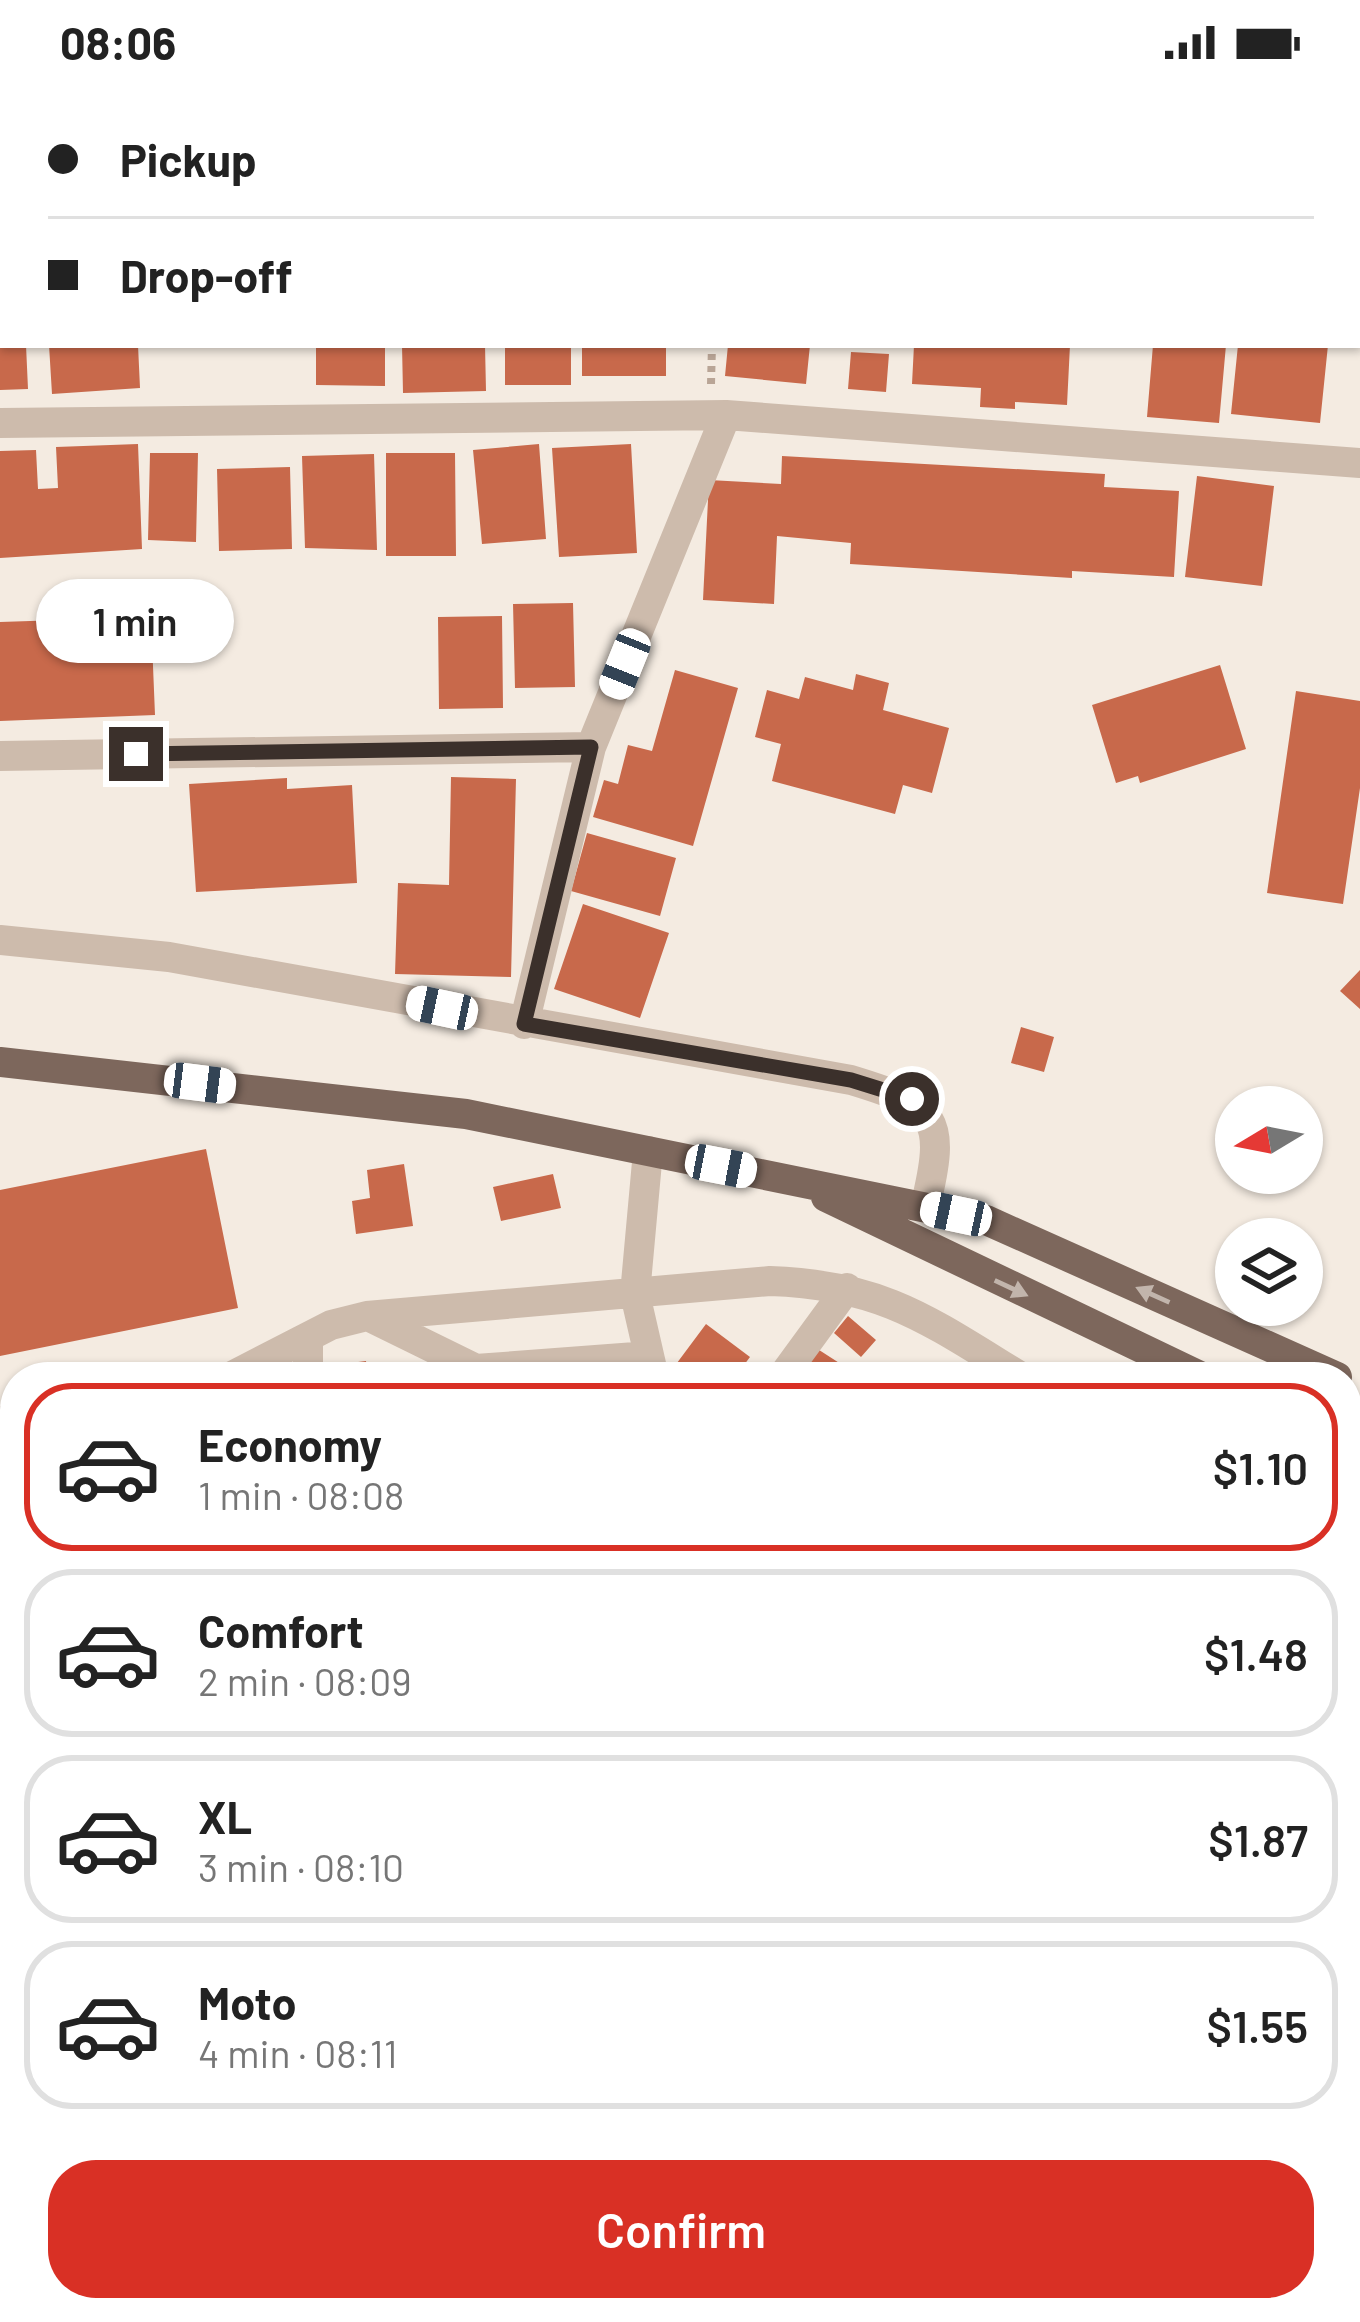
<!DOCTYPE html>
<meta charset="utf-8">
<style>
:root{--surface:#fff;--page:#f6f6f6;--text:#222;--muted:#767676;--line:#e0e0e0;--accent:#d93025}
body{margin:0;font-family:Barlow,sans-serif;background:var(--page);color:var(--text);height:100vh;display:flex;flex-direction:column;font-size:45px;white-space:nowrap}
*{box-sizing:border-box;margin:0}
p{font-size:39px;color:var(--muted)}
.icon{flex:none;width:66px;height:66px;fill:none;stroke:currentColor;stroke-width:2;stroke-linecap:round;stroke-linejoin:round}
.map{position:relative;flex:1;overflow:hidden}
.drawer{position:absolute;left:0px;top:1278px;width:1362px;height:960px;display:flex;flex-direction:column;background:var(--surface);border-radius:48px 48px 0 0;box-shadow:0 3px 9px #0004}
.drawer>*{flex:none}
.hud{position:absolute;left:0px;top:0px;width:1362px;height:264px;box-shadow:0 3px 9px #0004;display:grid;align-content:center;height:264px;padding:0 48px;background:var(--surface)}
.needle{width:78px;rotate:260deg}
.controls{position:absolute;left:1215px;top:1002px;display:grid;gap:24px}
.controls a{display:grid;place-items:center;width:108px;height:108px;border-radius:50%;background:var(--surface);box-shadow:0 3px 9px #0004;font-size:60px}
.end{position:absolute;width:54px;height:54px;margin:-27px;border:15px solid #3b302b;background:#fff;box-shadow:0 0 0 6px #fff}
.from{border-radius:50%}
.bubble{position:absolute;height:84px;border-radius:42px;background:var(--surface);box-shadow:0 3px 9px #0004;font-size:39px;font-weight:600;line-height:84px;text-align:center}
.car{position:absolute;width:36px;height:72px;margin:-36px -18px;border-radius:15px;box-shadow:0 0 9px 3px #0007;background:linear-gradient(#fff 24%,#345 0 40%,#fff 0 76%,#345 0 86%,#fff 0)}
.hud b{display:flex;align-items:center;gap:42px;height:114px;font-size:45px}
.hud b+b{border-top:3px solid var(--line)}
.hud i{width:30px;height:30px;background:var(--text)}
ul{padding:21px 0 0;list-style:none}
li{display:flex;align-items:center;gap:36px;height:168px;margin:0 24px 18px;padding:0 24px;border:6px solid var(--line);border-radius:48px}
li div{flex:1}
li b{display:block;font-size:45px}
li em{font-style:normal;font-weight:600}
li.current{border-color:var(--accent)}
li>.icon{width:108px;height:108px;stroke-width:1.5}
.button{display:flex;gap:24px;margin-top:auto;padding:24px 48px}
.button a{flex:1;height:138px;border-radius:48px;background:var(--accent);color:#fff;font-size:48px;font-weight:600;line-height:138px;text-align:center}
.status{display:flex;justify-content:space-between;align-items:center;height:84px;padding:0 60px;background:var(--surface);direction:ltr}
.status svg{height:33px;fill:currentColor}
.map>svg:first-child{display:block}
.building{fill:#c8694b}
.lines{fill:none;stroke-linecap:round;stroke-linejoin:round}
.path{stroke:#b9a596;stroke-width:8;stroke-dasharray:6 6;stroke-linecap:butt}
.minor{stroke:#cdbbac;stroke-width:30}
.primary{stroke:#7d675c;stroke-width:30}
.oneway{fill:#c2b5ac}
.route{stroke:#3b302b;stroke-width:15}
</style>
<div class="status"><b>08:06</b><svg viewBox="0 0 49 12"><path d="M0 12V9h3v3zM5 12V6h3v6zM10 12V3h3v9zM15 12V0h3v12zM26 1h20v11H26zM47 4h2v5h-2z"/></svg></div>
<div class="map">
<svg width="1360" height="2238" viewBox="0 0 1360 2238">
<rect width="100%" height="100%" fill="#f4ebe1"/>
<!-- building -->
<path class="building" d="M0,261H26L28,305L0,306Z
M49,261H138L140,304L52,310Z
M316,261H385V302L316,301Z
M402,261H485L486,307L403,309Z
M505,261H571V301H505Z
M582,261H666V292H582Z
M728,261H810L806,300L725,292Z
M914,261H1070L1067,321L1015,318V325L980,323L981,304L912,300Z
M1153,261H1226L1219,339L1147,333Z
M1238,261H1328L1320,339L1231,330Z
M851,268L889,270L886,308L848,305Z
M138,360L142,465L0,474V367L36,366L38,405L58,404L56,363Z
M539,360L546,455L482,460L473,366Z
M631,360L637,469L559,473L552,364Z
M150,369H198L196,458L148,456Z
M386,369H455L456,472H386Z
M374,370L377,466L305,464L302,372Z
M782,372L1105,390L1104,403L1179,407L1174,493L1072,487V494L850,480L851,459L777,452L774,520L703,516L709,396L781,400Z
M290,383L292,465L219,467L217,385Z
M1197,392L1274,402L1262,502L1185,493Z
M573,519L575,603L515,604L513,520Z
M502,532L503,624L439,625L438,533Z
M151,533L155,631L0,637V538Z
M1220,581L1246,665L1140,699L1138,692L1116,699L1092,621Z
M675,586L738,604L693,762L593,733L604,696L618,700L628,661L652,667Z
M856,590L889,599L883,626L949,644L932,709L903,701L895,730L772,697L781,660L755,653L767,606L799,615L805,593L853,606Z
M1296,607L1360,617V704L1343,820L1267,809Z
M451,693L516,695L511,893L395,890L398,799L449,801Z
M287,694V705L352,701L357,799L196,808L189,700Z
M587,749L676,774L660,832L571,807Z
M583,820L669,849L640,934L554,905Z
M1360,886V925L1340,907Z
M1021,943L1054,953L1044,988L1011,979Z
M206,1065L238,1224L0,1272V1106Z
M404,1080L413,1142L356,1150L352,1117L370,1114L367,1086Z
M553,1090L561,1124L501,1137L493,1103Z
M848,1232L876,1256L861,1273L834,1249Z
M706,1240L750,1273L735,1293H679L671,1287Z
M816,1264L861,1293H797Z
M366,1277L368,1293H337L335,1281Z
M6,2032L15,2094L0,2098V2033Z
M683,2223H689L713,2238H674Z
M729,2223H774L763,2238H718Z
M779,2223H807L829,2238H769Z
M843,2223H871L882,2231L887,2223H921L945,2238H833Z
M1049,2223H1154L1177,2238H1072Z"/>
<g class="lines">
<!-- path -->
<path class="path" d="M725,3L726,0
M711,300L712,261"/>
<!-- minor -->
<path class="minor" d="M0,44H3
M1359,106L1360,107
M0,339L726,331L1360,379
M0,672L591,663
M0,856L169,873L851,996C937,1022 947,1033 925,1123
M524,940L591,663L726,331
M648,1067L635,1210L654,1293
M368,1232L476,1285L649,1272
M230,1293L331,1241L367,1232L770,1197C883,1201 928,1236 1021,1293
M308,1293V1253
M782,1293L847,1204
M0,1337H15
M1347,1485L1360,1492
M1347,1525L1360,1532
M1347,1718L1360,1697
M0,1812L15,1806
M1020,2238L1029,2223"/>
<!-- primary -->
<path class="primary" d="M0,978L466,1030L986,1136L1337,1293
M826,1113L1202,1293
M1347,1361L1360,1367"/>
</g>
<!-- one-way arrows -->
<defs><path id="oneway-solid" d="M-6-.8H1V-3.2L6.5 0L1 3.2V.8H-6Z" transform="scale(3)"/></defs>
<g class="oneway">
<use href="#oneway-solid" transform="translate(1011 1204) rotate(25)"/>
<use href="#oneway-solid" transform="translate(1153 1211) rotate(-156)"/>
</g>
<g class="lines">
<!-- route -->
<path class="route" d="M136,670L591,663L524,940L851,996L912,1015"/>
</g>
</svg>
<div class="controls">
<a><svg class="needle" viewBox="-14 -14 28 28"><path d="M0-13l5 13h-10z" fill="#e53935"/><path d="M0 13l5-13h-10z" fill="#767676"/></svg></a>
<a><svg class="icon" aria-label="layers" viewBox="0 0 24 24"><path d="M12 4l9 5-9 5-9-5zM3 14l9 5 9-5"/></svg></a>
</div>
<i class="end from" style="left:912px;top:1015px"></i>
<i class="end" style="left:136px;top:670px"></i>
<div class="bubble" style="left:36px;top:495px;width:198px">1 min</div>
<i class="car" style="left:625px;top:580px;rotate:202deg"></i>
<i class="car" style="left:442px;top:924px;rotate:282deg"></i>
<i class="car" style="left:200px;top:999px;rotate:97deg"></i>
<i class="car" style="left:721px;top:1082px;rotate:101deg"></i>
<i class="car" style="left:956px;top:1130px;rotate:282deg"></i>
<div class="hud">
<b><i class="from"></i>Pickup</b>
<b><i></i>Drop-off</b>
</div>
<section class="drawer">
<ul>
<li class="current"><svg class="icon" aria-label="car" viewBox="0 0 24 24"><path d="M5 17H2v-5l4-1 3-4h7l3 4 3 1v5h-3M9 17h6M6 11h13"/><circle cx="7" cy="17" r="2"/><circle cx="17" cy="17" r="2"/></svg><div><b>Economy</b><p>1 min · 08:08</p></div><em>$1.10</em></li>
<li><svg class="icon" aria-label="car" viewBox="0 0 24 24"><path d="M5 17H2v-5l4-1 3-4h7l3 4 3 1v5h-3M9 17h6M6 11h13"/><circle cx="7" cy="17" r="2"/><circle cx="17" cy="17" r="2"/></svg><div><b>Comfort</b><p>2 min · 08:09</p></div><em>$1.48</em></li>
<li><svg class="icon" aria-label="car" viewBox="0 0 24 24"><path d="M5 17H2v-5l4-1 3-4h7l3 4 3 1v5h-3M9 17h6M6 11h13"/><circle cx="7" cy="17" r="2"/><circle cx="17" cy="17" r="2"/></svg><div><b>XL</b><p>3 min · 08:10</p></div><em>$1.87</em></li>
<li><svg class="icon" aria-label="car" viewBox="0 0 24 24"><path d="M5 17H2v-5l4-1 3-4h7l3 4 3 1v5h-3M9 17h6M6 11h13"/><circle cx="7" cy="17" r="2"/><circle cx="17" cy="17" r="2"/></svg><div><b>Moto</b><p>4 min · 08:11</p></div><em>$1.55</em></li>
</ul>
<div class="button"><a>Confirm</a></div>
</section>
</div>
